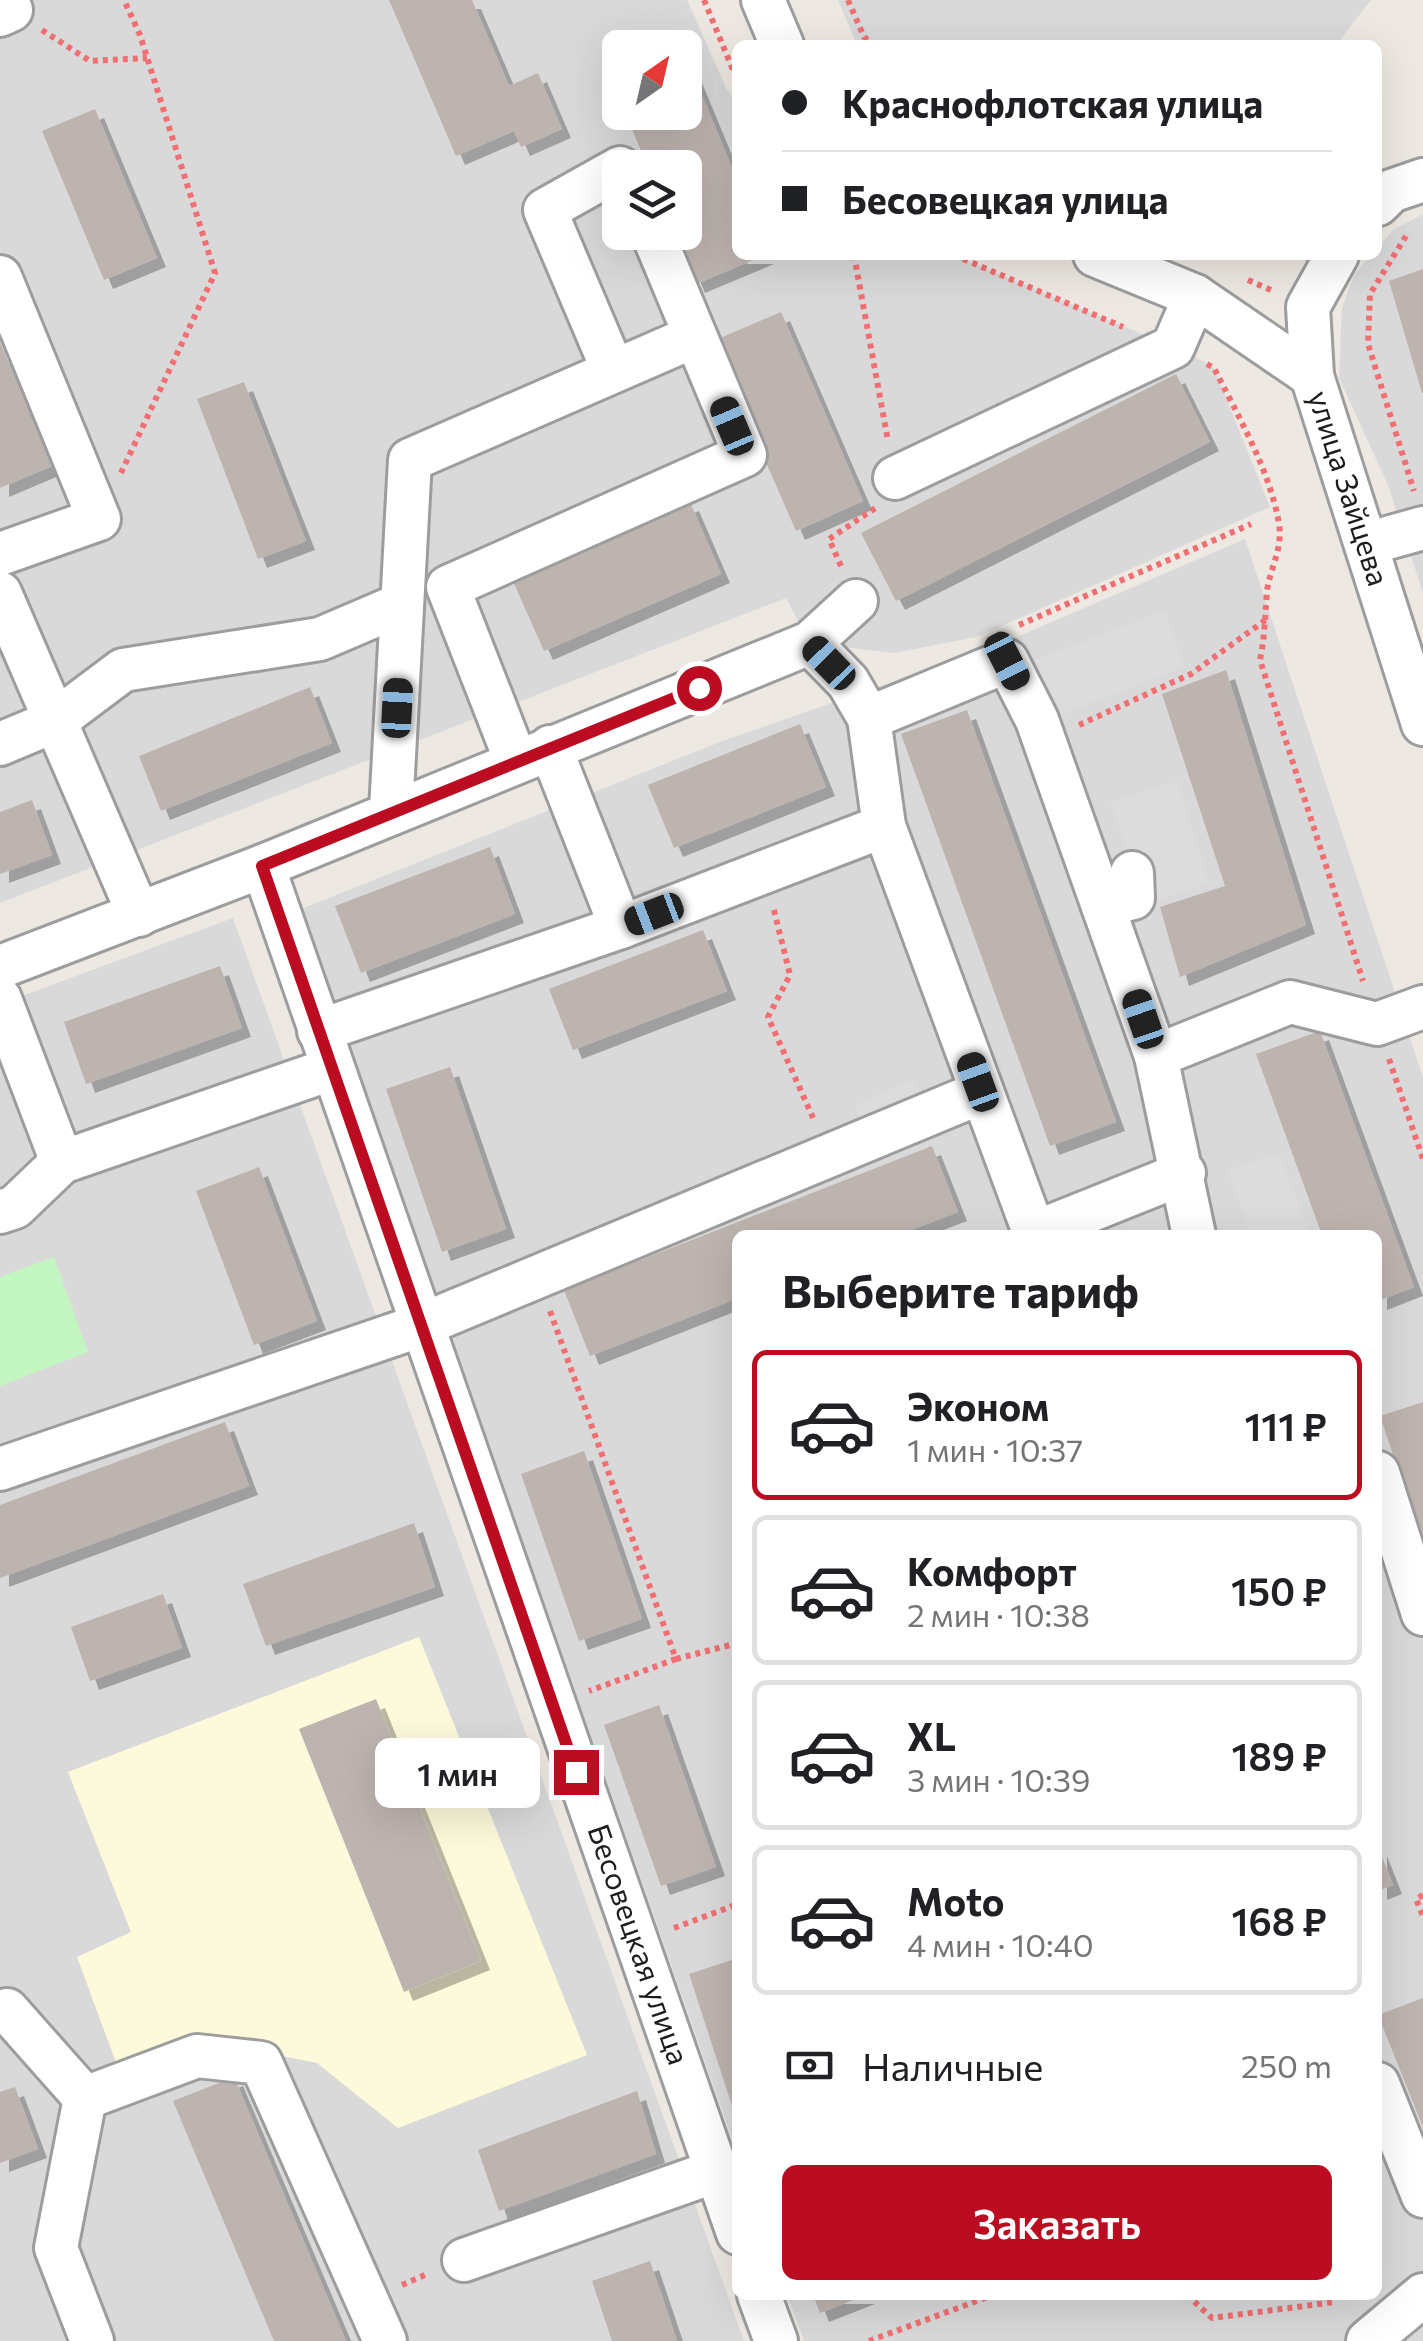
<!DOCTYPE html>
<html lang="ru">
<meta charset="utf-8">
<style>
:root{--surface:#fff;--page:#f6f6f6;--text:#202124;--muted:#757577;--line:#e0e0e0;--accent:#bc0c22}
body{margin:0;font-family:Commissioner,sans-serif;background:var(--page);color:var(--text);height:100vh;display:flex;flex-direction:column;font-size:38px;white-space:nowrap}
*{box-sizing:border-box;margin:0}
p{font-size:32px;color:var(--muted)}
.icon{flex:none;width:55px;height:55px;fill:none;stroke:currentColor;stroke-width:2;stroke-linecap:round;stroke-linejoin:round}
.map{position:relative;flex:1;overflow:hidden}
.drawer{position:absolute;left:732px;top:1230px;width:650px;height:1070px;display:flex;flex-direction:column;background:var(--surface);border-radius:15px;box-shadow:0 10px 40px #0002}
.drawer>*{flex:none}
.guide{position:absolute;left:732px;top:40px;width:650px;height:220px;border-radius:15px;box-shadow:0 10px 40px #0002;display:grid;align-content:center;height:220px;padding:0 50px;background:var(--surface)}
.needle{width:65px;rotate:34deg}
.buttons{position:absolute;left:602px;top:30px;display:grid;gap:20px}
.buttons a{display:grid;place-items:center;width:100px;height:100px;border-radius:15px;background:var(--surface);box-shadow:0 10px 40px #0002;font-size:50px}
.end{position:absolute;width:45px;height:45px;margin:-22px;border:12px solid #bc0c22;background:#fff;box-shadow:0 0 0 5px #fff}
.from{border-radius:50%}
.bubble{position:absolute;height:70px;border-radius:15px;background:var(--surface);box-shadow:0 10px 40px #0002;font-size:32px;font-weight:600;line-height:70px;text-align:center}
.car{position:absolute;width:30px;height:60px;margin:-30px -15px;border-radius:12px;box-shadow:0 0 8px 2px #0007;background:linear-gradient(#222 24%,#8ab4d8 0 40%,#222 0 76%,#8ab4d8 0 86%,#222 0)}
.guide b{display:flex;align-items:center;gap:35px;height:95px;font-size:38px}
.guide b+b{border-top:2px solid var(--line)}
.guide i{width:25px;height:25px;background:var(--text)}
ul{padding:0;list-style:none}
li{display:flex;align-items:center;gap:30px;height:150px;margin:0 20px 15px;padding:0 30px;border:5px solid var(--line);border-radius:15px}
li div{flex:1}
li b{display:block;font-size:38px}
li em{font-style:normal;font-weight:600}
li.active{border-color:var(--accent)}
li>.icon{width:90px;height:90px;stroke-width:1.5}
h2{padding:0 50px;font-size:45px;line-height:120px}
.pay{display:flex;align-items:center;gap:25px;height:110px;padding:0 50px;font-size:38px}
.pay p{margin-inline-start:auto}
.action{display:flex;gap:20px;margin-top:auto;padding:20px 50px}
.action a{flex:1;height:115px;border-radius:15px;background:var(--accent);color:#fff;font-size:40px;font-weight:600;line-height:115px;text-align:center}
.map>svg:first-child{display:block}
.residential{fill:#dad9d9;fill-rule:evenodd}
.education{fill:#fdf9db}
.park{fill:#c3f5c1}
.parking{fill:#dcdcdc}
.building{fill:#bdb3af;filter:url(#shadow)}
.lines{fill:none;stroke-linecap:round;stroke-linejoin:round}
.minor-casing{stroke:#9d9d9d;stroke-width:48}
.path{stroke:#f16f72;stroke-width:6;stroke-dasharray:5 5;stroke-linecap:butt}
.minor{stroke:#fff;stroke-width:42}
.route{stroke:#bc0c22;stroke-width:12}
.labels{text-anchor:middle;stroke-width:9;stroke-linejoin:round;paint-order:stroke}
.street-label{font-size:30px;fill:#1c1c1c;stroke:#fff}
</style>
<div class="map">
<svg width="1423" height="2341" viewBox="0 0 1423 2341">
<defs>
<filter id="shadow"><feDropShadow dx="9" dy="9" stdDeviation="0" flood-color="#0004"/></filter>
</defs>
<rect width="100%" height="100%" fill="#ede8e2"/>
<!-- residential -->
<path class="residential" d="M0,0H687L727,90L737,100L738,255H954L1192,355L1214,368L1270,507L977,637L894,653L810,643L786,598L0,903ZM620,48H685V112H620ZM620,168H685V232H620Z
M838,0H1371L1336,45H857Z
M1423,214V593L1388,485L1339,378L1342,308L1354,275L1371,255H1378V247L1393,230Z
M1245,539L1423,1077V2341H804L787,2295H1378V1235H738L737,2153L301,909L720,742L998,645Z
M233,918L744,2341H0V1004Z"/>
<!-- education -->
<path class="education" d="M419,1637L587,2055L398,2128L317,2063L194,2038L118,2068L77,1957L131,1932L68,1772Z"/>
<!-- park -->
<path class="park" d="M54,1257L88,1352L0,1386V1277Z"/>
<!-- parking -->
<path class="parking" d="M1164,611L1185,667L1057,716L1035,660Z
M1177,781L1209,883L1142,905L1111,802Z
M915,1079L930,1114L870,1140L855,1105Z
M1279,1154L1310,1235H1251L1228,1170Z"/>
<!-- building -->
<path class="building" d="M389,0H472L509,86L538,73L562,129L521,147L514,131L456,156Z
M688,62L738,182V255H765L696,284L674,232H685V168H648L625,112H685Z
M95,109L157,258L104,280L42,131Z
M1423,269V393H1422L1389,281Z
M781,312L863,501L796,531L713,341Z
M0,342L52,466L0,488Z
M1176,374L1210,442L896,601L861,533Z
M244,382L306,541L258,559L197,399Z
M690,502L721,574L544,651L512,579Z
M1226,670L1306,925L1180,977L1160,907L1225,886L1162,694Z
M310,687L332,743L161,811L139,756Z
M967,710L1116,1122L1050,1146L901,734Z
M800,724L826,787L674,848L648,785Z
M32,800L52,855L0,874V812Z
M490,847L515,914L361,973L335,906Z
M703,930L727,991L573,1050L549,989Z
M220,966L242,1028L86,1084L64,1022Z
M1320,1031L1414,1287L1378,1301V1235H1322L1256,1054Z
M450,1067L506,1229L442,1252L386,1089Z
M932,1146L958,1212L898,1235H738V1298L590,1356L564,1290Z
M259,1167L317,1321L254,1345L196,1191Z
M1423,1402V1541H1422L1380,1416Z
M225,1422L249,1486L0,1578V1505Z
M584,1451L642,1619L579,1641L521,1474Z
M414,1523L435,1587L266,1646L243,1584Z
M163,1594L182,1648L90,1681L71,1627Z
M376,1699L481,1961L404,1992L299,1729Z
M659,1705L716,1867L661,1886L604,1725Z
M1378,1847L1393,1885L1378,1891Z
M738,1958V2121H737L689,1974Z
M1423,1998V2127L1378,2015Z
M234,2077L346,2341H274L173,2101Z
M15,2087L38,2149L0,2163V2092Z
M637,2091L656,2154L499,2211L478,2150Z
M650,2261L677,2341H612L592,2281Z
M813,2295H866L820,2313Z"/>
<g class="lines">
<!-- minor casing -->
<g class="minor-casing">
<g id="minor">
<path d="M763,0L782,45"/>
<path d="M0,15L11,10L7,0"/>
<path d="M1378,204L1391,191L1423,180"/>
<path id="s1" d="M1095,255L1195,296L1312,376L1423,724"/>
<path d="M0,277L99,519L0,554"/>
<path d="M613,370L545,210L620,168"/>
<path d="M1312,376L1308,307L1337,255"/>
<path d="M895,478L1173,347L1195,296"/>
<path d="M1366,544L1423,528"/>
<path d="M0,593L139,915"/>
<path d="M810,643L848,682L869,718L884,826L1035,1235"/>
<path d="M869,718L1007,661L1037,720L1156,1056"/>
<path d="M0,744L55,721L123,670L320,639L402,604"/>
<path d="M550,747L621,927"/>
<path d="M516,761L448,587L745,455L652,232"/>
<path d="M391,811L410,460L695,336"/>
<path id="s2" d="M263,866L738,2233"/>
<path d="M1103,906L1133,898L1132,873"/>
<path d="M0,967L263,866L810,643L856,601"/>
<path d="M0,999L62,1162"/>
<path d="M319,1031L621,927L884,826"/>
<path d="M0,1212L15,1207L62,1162L331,1069"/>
<path d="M1034,1233L1184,1173"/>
<path d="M1194,1235L1156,1056L1290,1002L1377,1024L1423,1007"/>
<path d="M0,1469L419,1326L982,1092"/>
<path d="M1378,1473L1423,1614"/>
<path d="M0,2013L7,2010L85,2098L56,2248L92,2341"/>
<path d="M1378,2084L1423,2196"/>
<path d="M85,2098L197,2056L261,2063L385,2341"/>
<path d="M464,2260L716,2171"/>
<path d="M759,2295L776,2341"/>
<path d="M1368,2341L1423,2295"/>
</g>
</g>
<!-- path -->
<path class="path" d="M704,0L738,82
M848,0L864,37L874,45
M42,30L90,61L147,58
M1406,236L1370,294L1368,344L1414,491
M854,255L888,441
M954,255L1123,327
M1248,280L1273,291
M1207,364L1214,368C1238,416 1270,470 1279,524C1283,549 1270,568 1267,591C1265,615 1265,636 1260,660L1363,981
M121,473L215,273L140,35L124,0
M841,566L829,539L877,507
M1019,625L1251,524
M1079,725L1191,674L1267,619
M774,910L790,975L768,1017L814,1120
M1389,1059L1423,1159
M550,1311L676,1659L589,1691
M676,1659L738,1643
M1423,1895L1416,1899L1423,1916
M674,1928L738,1904
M402,2285L427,2274
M1187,2295L1212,2318L1335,2302
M869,2341L993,2295"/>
<!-- minor -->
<use href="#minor" class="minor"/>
</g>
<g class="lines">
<!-- route -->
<path class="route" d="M576,1772L262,866L699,688"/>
</g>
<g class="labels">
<!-- street labels -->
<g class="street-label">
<text dy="10" stroke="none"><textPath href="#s1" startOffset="368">улица Зайцева</textPath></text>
<text dy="10" stroke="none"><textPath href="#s2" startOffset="1142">Бесовецкая улица</textPath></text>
</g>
</g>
</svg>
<div class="buttons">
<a><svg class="needle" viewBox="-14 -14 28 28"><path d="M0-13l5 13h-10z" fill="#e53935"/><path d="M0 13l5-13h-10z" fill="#757577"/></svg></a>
<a><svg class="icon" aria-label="layers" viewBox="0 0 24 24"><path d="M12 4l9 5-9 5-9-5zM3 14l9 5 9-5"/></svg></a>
</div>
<i class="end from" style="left:699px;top:688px"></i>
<i class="end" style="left:576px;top:1772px"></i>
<div class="bubble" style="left:375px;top:1738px;width:165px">1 мин</div>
<i class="car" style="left:732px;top:426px;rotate:337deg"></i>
<i class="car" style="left:1007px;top:661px;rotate:153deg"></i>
<i class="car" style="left:829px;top:663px;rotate:316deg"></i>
<i class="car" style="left:397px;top:708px;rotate:3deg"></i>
<i class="car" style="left:654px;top:914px;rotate:249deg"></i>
<i class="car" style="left:1143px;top:1019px;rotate:341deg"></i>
<i class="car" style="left:978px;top:1082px;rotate:340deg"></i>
<div class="guide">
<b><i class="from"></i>Краснофлотская улица</b>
<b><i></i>Бесовецкая улица</b>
</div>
<section class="drawer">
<h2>Выберите тариф</h2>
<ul>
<li class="active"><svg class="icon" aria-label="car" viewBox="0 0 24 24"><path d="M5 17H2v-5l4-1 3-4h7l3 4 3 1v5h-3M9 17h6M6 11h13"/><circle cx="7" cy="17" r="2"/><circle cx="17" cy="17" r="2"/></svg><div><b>Эконом</b><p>1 мин · 10:37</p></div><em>111 ₽</em></li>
<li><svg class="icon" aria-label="car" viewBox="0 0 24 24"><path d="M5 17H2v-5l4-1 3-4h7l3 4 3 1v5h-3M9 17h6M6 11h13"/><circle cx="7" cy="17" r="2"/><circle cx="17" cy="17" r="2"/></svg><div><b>Комфорт</b><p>2 мин · 10:38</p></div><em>150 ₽</em></li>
<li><svg class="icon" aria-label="car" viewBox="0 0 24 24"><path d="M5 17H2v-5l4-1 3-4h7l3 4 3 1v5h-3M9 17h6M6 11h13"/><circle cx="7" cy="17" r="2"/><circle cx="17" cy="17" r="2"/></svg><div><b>XL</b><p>3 мин · 10:39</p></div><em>189 ₽</em></li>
<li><svg class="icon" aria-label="car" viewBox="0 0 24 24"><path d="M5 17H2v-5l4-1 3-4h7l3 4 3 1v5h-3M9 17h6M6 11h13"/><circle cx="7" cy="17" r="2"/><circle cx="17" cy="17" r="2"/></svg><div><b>Moto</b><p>4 мин · 10:40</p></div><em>168 ₽</em></li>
</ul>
<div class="pay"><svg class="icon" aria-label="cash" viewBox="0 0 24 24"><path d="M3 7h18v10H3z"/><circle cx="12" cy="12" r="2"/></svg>Наличные<p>250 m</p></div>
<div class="action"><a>Заказать</a></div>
</section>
</div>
